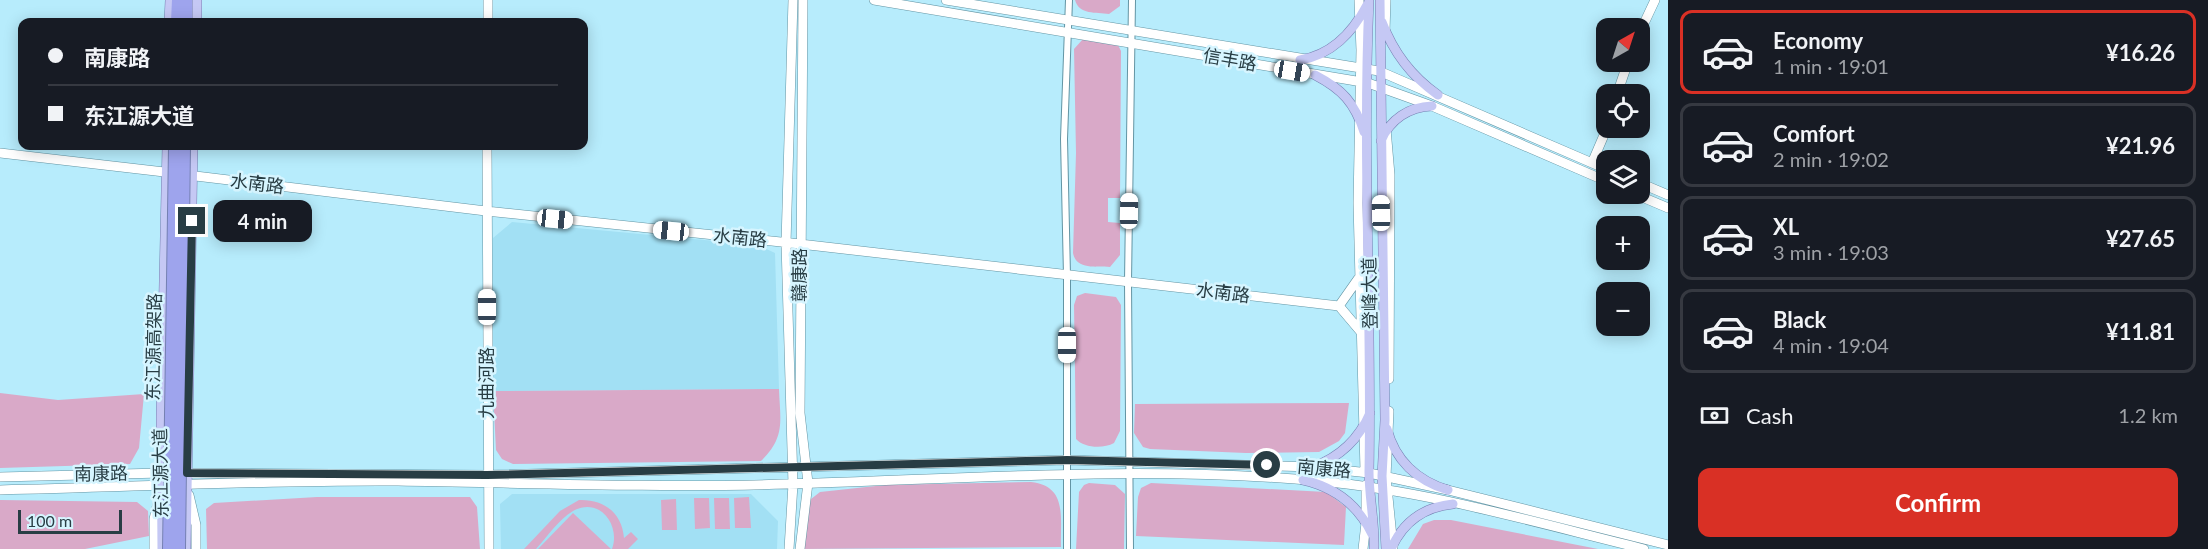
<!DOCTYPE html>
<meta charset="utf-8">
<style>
:root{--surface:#171b24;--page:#242831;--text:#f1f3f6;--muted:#9ea1a6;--line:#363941;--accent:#d93025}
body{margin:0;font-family:Lato,"Noto Sans SC",sans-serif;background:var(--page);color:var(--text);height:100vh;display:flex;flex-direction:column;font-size:22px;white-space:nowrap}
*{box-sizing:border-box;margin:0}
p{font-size:20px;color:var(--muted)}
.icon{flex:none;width:33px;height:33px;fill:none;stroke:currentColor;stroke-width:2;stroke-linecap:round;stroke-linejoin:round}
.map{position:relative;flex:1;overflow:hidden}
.details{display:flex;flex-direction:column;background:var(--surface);width:540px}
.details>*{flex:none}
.guide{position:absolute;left:18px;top:18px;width:570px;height:132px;border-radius:12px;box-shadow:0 3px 15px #0003;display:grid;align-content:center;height:132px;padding:0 30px;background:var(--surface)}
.needle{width:39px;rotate:39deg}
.buttons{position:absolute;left:1596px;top:18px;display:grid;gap:12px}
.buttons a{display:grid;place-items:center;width:54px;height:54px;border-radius:12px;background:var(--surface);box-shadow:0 3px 15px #0003;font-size:30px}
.scale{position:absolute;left:18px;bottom:15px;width:104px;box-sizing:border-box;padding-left:6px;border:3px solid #283d44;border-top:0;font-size:16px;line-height:21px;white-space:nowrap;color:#283d44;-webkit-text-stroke:4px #d6f5ff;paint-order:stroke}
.end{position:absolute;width:27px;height:27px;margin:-14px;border:8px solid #283d44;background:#fff;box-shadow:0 0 0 3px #fff}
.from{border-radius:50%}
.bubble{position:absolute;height:42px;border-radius:12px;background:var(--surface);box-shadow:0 3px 15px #0003;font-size:20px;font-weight:700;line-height:42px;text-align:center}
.car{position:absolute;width:18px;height:36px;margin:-18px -9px;border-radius:8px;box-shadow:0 0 4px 2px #0007;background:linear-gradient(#fff 24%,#345 0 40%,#fff 0 76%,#345 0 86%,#fff 0)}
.guide b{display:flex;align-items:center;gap:21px;height:57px;font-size:22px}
.guide b+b{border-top:2px solid var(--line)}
.guide i{width:15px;height:15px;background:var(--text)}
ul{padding:10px 0 0;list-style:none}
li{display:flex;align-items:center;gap:18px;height:84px;margin:0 12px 9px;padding:0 18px;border:3px solid var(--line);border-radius:12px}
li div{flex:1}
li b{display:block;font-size:22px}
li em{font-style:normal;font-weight:700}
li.on{border-color:var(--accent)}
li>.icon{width:54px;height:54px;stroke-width:1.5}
.pay{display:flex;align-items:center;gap:15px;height:66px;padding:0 30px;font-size:22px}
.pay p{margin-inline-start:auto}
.primary-button{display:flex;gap:12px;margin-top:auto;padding:12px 30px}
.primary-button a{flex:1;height:69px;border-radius:12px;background:var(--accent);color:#fff;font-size:24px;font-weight:700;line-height:69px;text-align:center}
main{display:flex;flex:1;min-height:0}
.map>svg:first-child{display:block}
.built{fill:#a2e0f4}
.green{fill:#d9a9c8}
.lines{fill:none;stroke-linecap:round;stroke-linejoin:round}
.street-casing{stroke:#6395a4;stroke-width:8}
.secondary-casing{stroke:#6395a4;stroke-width:10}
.primary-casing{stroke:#7580b2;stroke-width:10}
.highway-casing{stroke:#7580b2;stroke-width:14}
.street{stroke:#fff;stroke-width:6}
.secondary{stroke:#fff;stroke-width:9}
.primary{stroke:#c5c8f4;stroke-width:9}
.highway{stroke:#9ea4ed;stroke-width:12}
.highway-bridge-casing{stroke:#7580b2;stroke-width:14;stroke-linecap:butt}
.highway-bridge{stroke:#9ea4ed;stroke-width:12}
.route{stroke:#283d44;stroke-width:8}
.labels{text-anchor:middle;stroke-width:5;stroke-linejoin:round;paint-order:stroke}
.street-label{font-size:18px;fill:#283d44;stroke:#d6f5ff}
</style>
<main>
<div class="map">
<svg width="1668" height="549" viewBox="0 0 1668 549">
<rect width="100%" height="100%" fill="#b7ecfc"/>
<!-- built -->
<path class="built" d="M512,222L758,245L775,253L779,389L493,391V238Z
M512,494H751L778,521L777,549H501L500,504Z"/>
<!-- green -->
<path class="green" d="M1075,0H1120V6L1109,14C1096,12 1079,15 1075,0Z
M1083,39L1118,45L1121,51L1120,198H1108V222L1120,223V255L1110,267C1096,266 1076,270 1073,253L1076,153L1074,49Z
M1085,293L1116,297L1121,305L1120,431L1114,443C1103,449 1084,448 1076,439L1074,305L1077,296Z
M779,389C780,420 786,437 761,461L513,464L502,459L496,450L493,391Z
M0,393L58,400L144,394L139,448L130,464L0,468Z
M1349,403L1345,433L1339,441L1319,452L1246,453L1150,449L1143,447L1134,433L1135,404Z
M1031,482C1068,486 1060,518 1061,547L801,549L806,503L820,492L885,485Z
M1089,483L1115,485L1125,494L1124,549H1076L1079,492L1084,485Z
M1151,483L1326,492L1346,507L1344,545L1136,536L1138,497L1141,488Z
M317,497H470L477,507L480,549H207L206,509L214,503Z
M749,497L751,528H735L734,498Z
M694,498H709L710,528L695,529Z
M729,498L730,529H715L714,498Z
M676,499L677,530H662L661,500Z
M0,500L137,502L148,511L149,536L85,549H0Z
M579,500C604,499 622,513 624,538L631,532L638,539L628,549H612C621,525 599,496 573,511C559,519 547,537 536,549H524L560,511Z
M573,513L611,549H538Z
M1434,520H1451L1598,549H1408L1423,524Z"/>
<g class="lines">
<!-- street casing -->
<g class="street-casing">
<path id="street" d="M1067,549V276L1064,139L1069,0
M1130,549L1128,282L1132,0"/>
</g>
<!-- secondary casing -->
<g class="secondary-casing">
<path id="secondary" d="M874,0L1368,83L1432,106L1606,181
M946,0L1379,71L1606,169
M1359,0L1361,50L1358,203L1365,471
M488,22V0
M1385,31L1386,0
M1640,32L1655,0
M1617,94L1628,62
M1386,129L1390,175L1389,379
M487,146L489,549
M0,153L173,173
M1592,163L1607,128
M187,175L486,211L800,244L1339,306L1361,332
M1640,183L1668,195
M1635,194L1668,208
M1339,306L1358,279
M1389,411L1386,477L1393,547
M0,477L162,473L487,475L1067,460L1313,467L1369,473L1448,490L1668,545
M0,490C133,487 266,480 398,481C528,483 659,488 788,484C966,479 1142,465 1319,481C1429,491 1537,523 1644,549
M189,495L196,525V549
M154,549V519L160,494
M789,549L793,484L786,243L793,0
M800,549L808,483L800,413L803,0
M1363,549L1366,523V485"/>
</g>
<!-- primary casing -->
<g class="primary-casing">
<path id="primary" d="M1369,0C1362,157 1372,315 1369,472C1369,498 1375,523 1374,549
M1380,0L1385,420L1382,476L1386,549
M169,22L170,0
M197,22V0
M1382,22C1393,52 1411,76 1438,95
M1300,60C1331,55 1353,32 1367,5
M1315,75C1342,89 1355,103 1364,132
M1381,141C1390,119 1409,107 1432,106
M1387,429C1395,460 1417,481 1448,490
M1313,467C1340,457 1359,439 1370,413
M1303,480C1334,487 1358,505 1372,534
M162,549L161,417L167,146
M186,549L193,146
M1391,549C1403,522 1423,507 1453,504"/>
</g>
<!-- highway casing -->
<g class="highway-casing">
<path id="highway" d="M177,22L178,0
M186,22V0"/>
</g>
<!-- street -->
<use href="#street" class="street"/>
<!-- secondary -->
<use href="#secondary" class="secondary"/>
<!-- primary -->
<use href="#primary" class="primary"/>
<!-- highway -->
<use href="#highway" class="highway"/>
<!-- highway-bridge casing -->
<g class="highway-bridge-casing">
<path id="highway-bridge" d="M169,549L175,146
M179,549L184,146"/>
</g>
<!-- highway-bridge -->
<use href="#highway-bridge" class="highway-bridge"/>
</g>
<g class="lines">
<!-- route -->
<path class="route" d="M192,221L187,473L487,475L1067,460L1267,465"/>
</g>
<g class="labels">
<!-- street labels -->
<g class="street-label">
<text transform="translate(1230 60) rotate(10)" y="6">信丰路</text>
<text transform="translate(257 184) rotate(7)" y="6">水南路</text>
<text transform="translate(740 238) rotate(6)" y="6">水南路</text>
<text transform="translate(800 275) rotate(-90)" y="6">赣康路</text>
<text transform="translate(1223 293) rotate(7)" y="6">水南路</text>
<text transform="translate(1370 293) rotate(-91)" y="6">登峰大道</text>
<text transform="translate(154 347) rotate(-89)" y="6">东江源高架路</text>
<text transform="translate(487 383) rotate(-90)" y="6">九曲河路</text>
<text transform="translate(1324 469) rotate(5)" y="6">南康路</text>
<text transform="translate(161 473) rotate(-91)" y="6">东江源大道</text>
<text transform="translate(101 474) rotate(-1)" y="6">南康路</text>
</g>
</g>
</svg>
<div class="buttons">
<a><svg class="needle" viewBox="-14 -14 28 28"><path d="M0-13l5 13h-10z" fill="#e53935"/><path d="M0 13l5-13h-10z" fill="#9ea1a6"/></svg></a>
<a><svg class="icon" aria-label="locate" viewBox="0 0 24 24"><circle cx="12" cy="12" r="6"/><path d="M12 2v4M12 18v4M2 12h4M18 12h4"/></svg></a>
<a><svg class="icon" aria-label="layers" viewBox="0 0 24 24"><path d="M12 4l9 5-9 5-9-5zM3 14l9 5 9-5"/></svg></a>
<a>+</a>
<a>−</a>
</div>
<div class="scale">100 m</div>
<i class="end from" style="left:1267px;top:465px"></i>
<i class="end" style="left:192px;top:221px"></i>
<div class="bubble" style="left:213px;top:200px;width:99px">4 min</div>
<i class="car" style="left:1292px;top:71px;rotate:100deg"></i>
<i class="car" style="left:1129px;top:211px;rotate:1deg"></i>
<i class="car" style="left:1381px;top:213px;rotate:359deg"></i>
<i class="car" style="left:555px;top:219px;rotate:96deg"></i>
<i class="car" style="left:671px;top:231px;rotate:276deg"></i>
<i class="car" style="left:487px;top:307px;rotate:0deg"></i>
<i class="car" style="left:1067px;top:345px;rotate:180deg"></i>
<div class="guide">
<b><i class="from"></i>南康路</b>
<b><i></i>东江源大道</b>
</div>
</div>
<section class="details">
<ul>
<li class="on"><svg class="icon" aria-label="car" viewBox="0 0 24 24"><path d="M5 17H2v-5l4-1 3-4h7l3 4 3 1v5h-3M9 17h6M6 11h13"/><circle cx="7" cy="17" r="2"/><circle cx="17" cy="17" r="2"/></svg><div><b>Economy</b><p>1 min · 19:01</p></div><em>¥16.26</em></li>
<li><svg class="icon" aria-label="car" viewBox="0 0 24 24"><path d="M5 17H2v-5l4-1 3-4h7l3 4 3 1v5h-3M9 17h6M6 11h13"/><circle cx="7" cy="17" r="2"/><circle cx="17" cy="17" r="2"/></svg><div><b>Comfort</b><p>2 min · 19:02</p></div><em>¥21.96</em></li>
<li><svg class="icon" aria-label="car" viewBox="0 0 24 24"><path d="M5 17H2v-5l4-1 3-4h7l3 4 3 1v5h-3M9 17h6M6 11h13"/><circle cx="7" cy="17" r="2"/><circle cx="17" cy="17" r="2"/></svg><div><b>XL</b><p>3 min · 19:03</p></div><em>¥27.65</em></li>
<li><svg class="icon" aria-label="car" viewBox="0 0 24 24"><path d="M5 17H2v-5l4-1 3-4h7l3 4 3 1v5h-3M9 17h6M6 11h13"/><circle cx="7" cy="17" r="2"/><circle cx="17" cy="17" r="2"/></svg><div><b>Black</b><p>4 min · 19:04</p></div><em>¥11.81</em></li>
</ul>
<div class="pay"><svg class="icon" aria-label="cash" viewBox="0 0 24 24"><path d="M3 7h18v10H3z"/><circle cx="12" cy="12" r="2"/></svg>Cash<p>1.2 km</p></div>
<div class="primary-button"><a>Confirm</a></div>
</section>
</main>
